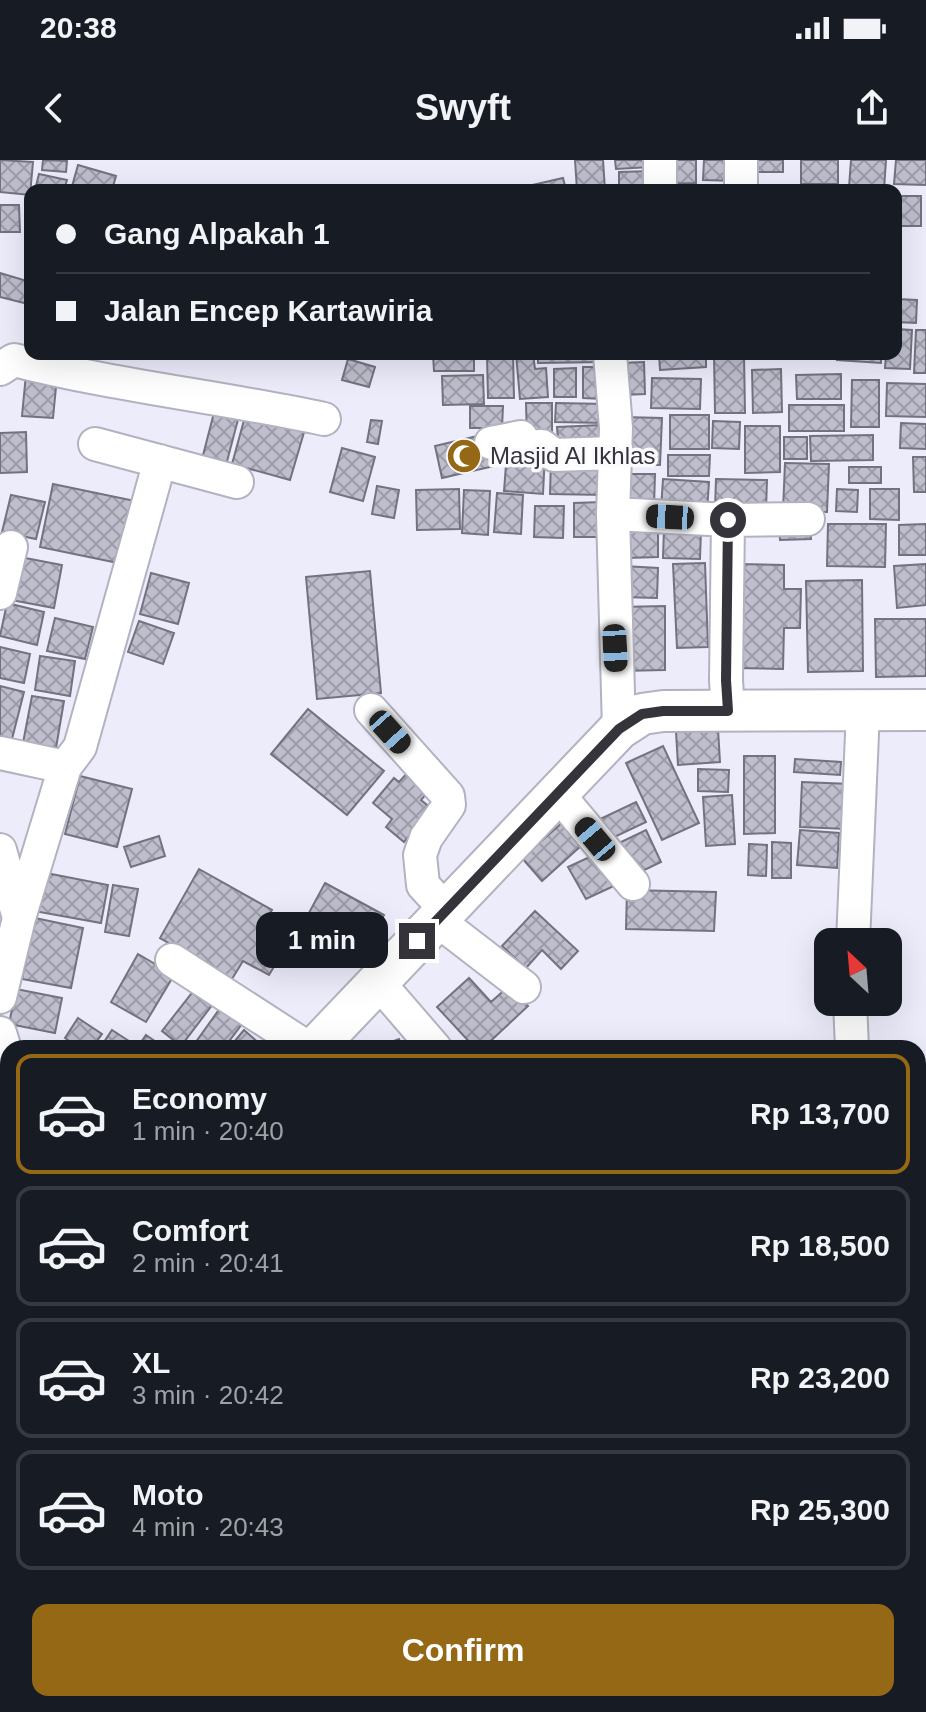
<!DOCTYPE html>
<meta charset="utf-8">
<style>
:root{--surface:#171b24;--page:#242831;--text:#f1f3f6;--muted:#9ea1a6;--line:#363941;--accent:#946814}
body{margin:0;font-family:Arial,sans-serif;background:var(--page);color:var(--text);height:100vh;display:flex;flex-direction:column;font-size:30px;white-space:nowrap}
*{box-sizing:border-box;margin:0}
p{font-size:26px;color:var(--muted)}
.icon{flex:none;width:44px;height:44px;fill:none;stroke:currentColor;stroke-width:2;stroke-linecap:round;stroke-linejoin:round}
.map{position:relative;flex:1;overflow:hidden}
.drawer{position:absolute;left:0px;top:880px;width:926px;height:672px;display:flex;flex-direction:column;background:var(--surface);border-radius:24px 24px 0 0;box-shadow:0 8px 32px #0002}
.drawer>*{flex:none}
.top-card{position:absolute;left:24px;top:24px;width:878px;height:176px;border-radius:16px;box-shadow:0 8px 32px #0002;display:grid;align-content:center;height:176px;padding:0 32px;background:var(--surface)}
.needle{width:52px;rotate:334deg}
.controls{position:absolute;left:814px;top:768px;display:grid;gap:16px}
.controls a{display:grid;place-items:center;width:88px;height:88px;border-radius:16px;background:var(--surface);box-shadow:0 8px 32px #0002;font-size:40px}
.end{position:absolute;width:36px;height:36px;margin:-18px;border:10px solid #35343a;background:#fff;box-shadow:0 0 0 4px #fff}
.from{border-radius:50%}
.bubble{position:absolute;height:56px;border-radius:16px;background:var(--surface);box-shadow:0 8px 32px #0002;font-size:26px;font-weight:600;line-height:56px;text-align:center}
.car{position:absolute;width:24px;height:48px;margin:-24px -12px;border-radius:10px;box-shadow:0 0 6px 2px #0007;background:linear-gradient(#222 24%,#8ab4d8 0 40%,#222 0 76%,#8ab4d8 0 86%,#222 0)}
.top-card b{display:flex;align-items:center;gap:28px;height:76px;font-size:30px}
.top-card b+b{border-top:2px solid var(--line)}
.top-card i{width:20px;height:20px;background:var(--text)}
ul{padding:14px 0 0;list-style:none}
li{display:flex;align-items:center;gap:24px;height:120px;margin:0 16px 12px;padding:0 16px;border:4px solid var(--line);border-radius:16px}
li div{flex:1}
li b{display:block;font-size:30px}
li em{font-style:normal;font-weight:600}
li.current{border-color:var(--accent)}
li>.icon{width:72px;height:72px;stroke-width:1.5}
.cta{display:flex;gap:16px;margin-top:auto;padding:16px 32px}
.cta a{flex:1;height:92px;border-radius:16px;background:var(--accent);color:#fff;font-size:32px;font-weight:600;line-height:92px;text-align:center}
.status{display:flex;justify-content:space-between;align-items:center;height:56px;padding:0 40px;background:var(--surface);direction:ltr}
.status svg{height:22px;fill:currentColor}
header{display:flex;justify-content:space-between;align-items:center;height:104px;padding:0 32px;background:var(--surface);font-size:36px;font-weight:600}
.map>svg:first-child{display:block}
.building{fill:url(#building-cross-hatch);stroke:#73727f;stroke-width:2}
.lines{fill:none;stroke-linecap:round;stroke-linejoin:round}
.minor-casing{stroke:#b2b2c0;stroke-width:36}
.major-casing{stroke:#b2b2c0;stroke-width:44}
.minor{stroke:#fff;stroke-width:32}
.major{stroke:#fff;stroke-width:40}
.route{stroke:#35343a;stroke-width:10}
.labels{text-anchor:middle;stroke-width:7;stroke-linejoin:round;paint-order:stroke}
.poi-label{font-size:24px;fill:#35343a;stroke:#fbfbfe;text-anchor:start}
</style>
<div class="status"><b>20:38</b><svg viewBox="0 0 49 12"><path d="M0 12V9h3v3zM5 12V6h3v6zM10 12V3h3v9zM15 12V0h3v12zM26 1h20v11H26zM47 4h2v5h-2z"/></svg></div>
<header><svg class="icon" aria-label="back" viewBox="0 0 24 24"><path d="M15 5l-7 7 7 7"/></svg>Swyft<svg class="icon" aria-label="share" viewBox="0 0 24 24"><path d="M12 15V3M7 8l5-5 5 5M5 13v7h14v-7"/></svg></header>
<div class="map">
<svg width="926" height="1552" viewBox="0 0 926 1552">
<defs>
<pattern id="building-cross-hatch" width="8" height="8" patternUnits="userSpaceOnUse" patternTransform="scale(2)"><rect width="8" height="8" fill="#bfbecd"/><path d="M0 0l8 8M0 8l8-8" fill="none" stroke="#9c9ba7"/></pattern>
</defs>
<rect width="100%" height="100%" fill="#edecfb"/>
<!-- building -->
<path class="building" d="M0,0L33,2L30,35L0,32Z
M43,0L67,1L66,12L42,10Z
M575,0H603L605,30H577Z
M615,0H650V7L616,9Z
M663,0H696V23L663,24Z
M704,0H738L736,21L703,20Z
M749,0H783V12H748Z
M801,0H838V24H801Z
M851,0H886L884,30L849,27Z
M896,0H926V25L894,24Z
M78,5L116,16L112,30H71Z
M651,11L652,30H619V12Z
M39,14L67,20L64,30H35Z
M563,18L566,30H519V28Z
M896,36H921V66H896Z
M0,45H19L20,72H0Z
M0,113L30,122L28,144L0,137Z
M896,139L917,140L916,163L896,162Z
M896,169L912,170L910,209L885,208L886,194H896Z
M916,170H926V213H914Z
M433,194H474V211H434Z
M513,194L514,238H488L487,195Z
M516,194H533L535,209L546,208L548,237L520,239Z
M538,194H604V202L538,203Z
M659,194H706V207L660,210Z
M714,194H744L745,253H715Z
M782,194H817V196L782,197Z
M838,194H881V203L837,200Z
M348,199L375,207L369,227L342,220Z
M644,202L645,234L622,235L621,203Z
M583,207H602V239L583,238Z
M576,208V237H554V209Z
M781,209L782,252L753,253L752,210Z
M26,214L57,217L53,258L22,256Z
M841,214V239H797L796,215Z
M483,215L484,244L443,245L442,216Z
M652,218L701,219L700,249L651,248Z
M852,220H879V267H851Z
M887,223L926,224V257L886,256Z
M217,241L241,248L225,309L201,303Z
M526,243H552V282H527Z
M556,243L607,244L606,263L555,262Z
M789,245H844V271H789Z
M470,246H503L502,268H470Z
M246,253L305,269L290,320L232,304Z
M670,255H709V289H670Z
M623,257L662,258L660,305L622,304Z
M371,260L382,261L378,284L367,282Z
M713,261L740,262L739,289L712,288Z
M901,263L926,264V289L900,288Z
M601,265L603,291L559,293L557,267Z
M745,266H780V312L745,313Z
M26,272L27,312L0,313V273Z
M486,274L494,306L442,318L435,286Z
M873,275V300L811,301L810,276Z
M784,277H807V299H784Z
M342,288L375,297L363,341L330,332Z
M507,292L545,294L543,334L504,331Z
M668,295H710L709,316H668Z
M913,297H926V332H914Z
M551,300L604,301V335L550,334Z
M785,303L829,304L827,352L783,351Z
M849,307H881V323H849Z
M618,314H655L654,347H618Z
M663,319L709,322L707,352L661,349Z
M716,319L767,320L766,350L715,349Z
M53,324L135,341L123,404L40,387Z
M377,326L399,330L394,358L372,354Z
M459,329L460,369L417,370L416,330Z
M837,329L858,330L857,352L836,351Z
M870,329H899V360L870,359Z
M464,330L490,331L488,375L462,373Z
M497,333L523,335L521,374L494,372Z
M11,335L45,342L36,379L2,372Z
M602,342L603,377H574V343Z
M535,346H564L563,378L534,377Z
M810,362L811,379L780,380L779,364Z
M658,363V397L627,398L626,364Z
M828,364H886L885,407L827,406Z
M926,364V395H899V365Z
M664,369L701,370L700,399L663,398Z
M20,397L62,405L54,448L11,440Z
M705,403L708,487L677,488L673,404Z
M737,404L784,405V429H801L800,468H784L783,509L735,508Z
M926,404V445L897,448L894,406Z
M623,406L658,408L657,438L621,437Z
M370,411L381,533L317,539L306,417Z
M151,413L189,423L178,464L140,454Z
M862,420L863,511L808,512L806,421Z
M7,443L44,452L37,485L0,476Z
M665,446V510L620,511V447Z
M55,458L93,467L85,499L47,491Z
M875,459H926V516L876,517Z
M139,461L174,473L163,504L128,492Z
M0,487L30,494L24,523L0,518Z
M40,496L75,501L70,536L35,530Z
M0,526L24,532L12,579L0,576Z
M32,536L64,541L56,588L23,583Z
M308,549L384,611L347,655L271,594Z
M718,569L720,602L678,605L676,572Z
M663,586L699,663L662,680L626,603Z
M744,596H775V673L744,674Z
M795,599L841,602L840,615L794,612Z
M412,608L433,626L421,640L432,649L404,682L386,667L392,659L373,643L394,618L399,622Z
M698,609L729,610L728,632L698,631Z
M80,616L132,629L117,687L65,674Z
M802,622L850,624L847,669L800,667Z
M732,635L735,684L706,686L703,637Z
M636,642L646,662L606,681L596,661Z
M571,655L591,677L542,721L522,698Z
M646,670L661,702L634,715L619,683Z
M800,670L839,673L837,708L797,705Z
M159,676L165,696L131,707L124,687Z
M772,682L791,683V718H772Z
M749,684L767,685L766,716L748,715Z
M596,694L618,724L586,739L568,707Z
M199,709L272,750L258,775L284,790L269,815L243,801L232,819L160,778Z
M41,712L108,725L101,763L34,751Z
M325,723L384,755L362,796L303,764Z
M113,725L138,729L129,776L105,772Z
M627,730L716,732L714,771L626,769Z
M535,751L578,791L561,809L542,790L526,808L502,786Z
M35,758L83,768L71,828L22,819Z
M138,794L174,815L146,862L111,842Z
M469,818L491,842L509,826L528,846L483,888H475L437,847Z
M16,829L62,838L55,873L9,864Z
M195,829L213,844L181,886L162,871Z
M223,844L245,860L224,888H196L193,886Z
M78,858L102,874L92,888H80L65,878Z
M112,870L132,883L129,888H100Z
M244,870L260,884L256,888H229Z
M146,875L165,888H137Z
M399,879L402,888H375Z"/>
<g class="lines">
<!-- minor casing -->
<g class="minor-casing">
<path id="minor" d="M741,0V30
M660,30V0
M610,194L616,268L613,354L619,569
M0,209L14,200C116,226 221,237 324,259
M491,283L521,277L527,287L542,286L554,295L615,293
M95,284L237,322
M613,354L728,360L808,359
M728,360L726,520L728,551
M0,433L11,387
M371,550L448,636L449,645L426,678L420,695L423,725L446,750
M0,593L65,607
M558,634L633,724
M0,690L19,758
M437,760L524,827
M853,782L863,551
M172,800L308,888
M378,822L435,888
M0,837L19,758L65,607L80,587L160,301
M850,842L852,888
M0,873L8,899
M918,946L926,941
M918,1242L926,1243
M926,1265L919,1363L926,1370
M918,1492L926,1491
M918,1541L926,1543
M262,1552L263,1544
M594,1552V1544
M724,1552V1544"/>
</g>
<!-- major casing -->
<g class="major-casing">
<path id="major" d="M315,888L619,569L642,554L663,551L926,550
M0,1216L8,1211
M0,1489L8,1523"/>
</g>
<!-- minor -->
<use href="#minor" class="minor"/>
<!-- major -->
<use href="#major" class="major"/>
</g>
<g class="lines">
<!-- route -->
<path class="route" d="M417,781L619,569L642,554L663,551H728L726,520L728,360"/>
</g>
<!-- icons -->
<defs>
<g id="mosque-disc" transform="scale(1.8)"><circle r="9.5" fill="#946814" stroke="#fbfbfe"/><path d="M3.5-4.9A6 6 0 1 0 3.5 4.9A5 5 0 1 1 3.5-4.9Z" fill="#fff"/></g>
</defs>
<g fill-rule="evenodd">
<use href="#mosque-disc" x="464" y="296"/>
</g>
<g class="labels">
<!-- poi labels -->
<g class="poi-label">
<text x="490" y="304">Masjid Al Ikhlas</text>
</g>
</g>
</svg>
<div class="controls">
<a><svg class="needle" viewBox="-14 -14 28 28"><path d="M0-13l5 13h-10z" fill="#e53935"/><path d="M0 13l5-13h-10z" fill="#9ea1a6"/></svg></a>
</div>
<i class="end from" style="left:728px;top:360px"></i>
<i class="end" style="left:417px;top:781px"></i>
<div class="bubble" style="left:256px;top:752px;width:132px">1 min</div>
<i class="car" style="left:670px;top:357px;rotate:273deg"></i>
<i class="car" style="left:615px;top:488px;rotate:177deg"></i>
<i class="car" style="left:390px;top:572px;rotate:138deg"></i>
<i class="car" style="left:595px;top:679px;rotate:320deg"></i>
<div class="top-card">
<b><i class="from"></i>Gang Alpakah 1</b>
<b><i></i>Jalan Encep Kartawiria</b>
</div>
<section class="drawer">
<ul>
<li class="current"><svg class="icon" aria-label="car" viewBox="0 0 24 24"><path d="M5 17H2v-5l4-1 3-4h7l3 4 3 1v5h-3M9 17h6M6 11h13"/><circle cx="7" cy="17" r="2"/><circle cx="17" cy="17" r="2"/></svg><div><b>Economy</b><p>1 min · 20:40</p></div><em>Rp 13,700</em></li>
<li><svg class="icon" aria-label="car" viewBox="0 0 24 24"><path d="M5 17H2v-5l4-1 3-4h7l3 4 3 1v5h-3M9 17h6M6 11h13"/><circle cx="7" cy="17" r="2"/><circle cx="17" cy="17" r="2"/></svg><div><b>Comfort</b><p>2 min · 20:41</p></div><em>Rp 18,500</em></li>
<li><svg class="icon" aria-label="car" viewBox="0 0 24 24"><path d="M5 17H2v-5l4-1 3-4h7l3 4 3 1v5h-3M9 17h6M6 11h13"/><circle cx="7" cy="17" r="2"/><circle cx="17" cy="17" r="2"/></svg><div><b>XL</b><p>3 min · 20:42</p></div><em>Rp 23,200</em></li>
<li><svg class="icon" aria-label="car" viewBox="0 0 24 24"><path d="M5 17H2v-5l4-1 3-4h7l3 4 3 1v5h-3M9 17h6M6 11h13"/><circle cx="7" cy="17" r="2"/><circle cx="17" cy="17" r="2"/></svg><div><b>Moto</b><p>4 min · 20:43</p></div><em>Rp 25,300</em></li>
</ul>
<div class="cta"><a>Confirm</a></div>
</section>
</div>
